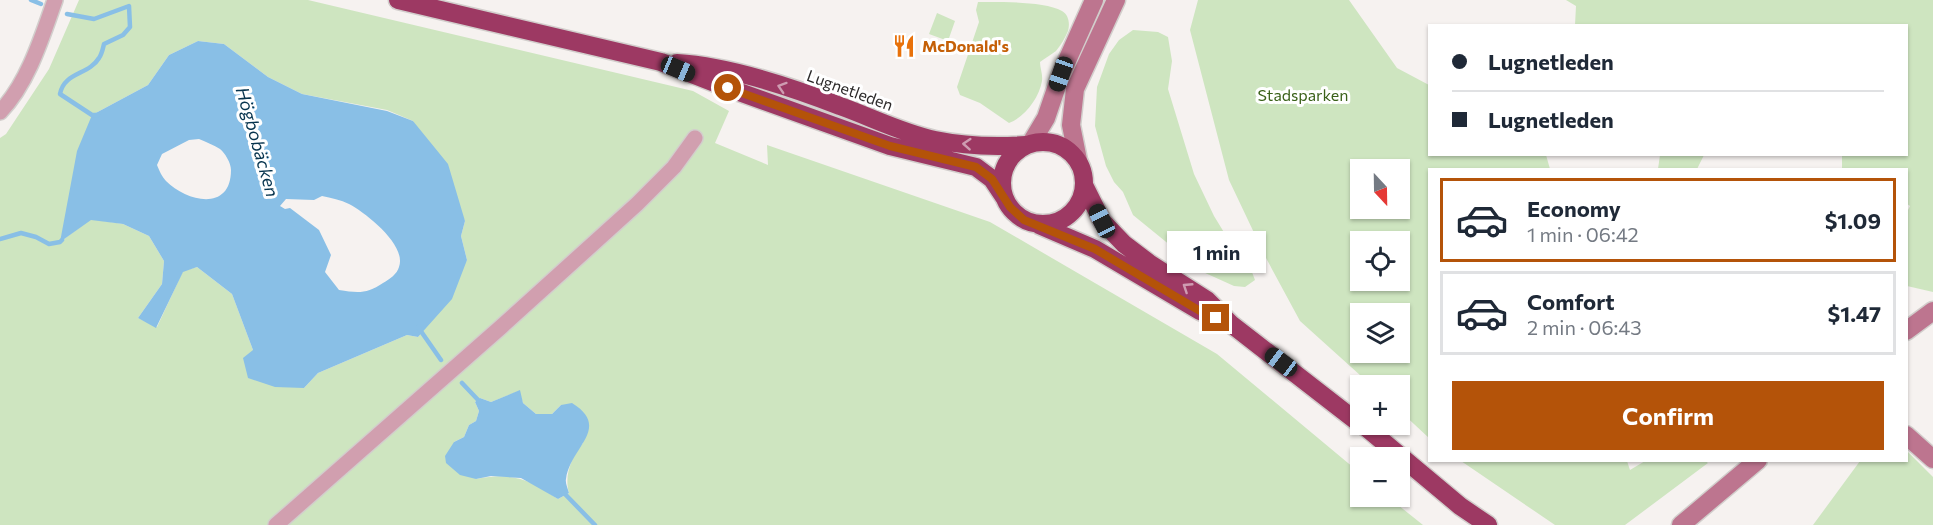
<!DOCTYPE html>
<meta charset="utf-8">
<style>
:root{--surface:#fff;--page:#f6f6f7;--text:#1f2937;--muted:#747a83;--line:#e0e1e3;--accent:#b45309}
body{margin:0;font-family:Commissioner,sans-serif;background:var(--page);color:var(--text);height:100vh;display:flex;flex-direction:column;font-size:22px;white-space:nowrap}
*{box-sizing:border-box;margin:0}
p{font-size:20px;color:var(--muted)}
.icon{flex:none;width:33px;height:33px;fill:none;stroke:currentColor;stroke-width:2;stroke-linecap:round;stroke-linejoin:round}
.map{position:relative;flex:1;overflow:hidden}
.details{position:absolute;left:1428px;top:168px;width:480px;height:294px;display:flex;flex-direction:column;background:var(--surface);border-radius:0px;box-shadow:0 2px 4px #0004}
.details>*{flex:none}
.top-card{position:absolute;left:1428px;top:24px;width:480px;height:132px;border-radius:0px;box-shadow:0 2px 4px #0004;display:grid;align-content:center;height:132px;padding:0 24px;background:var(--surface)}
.needle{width:39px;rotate:158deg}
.fabs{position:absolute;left:1350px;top:159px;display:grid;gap:12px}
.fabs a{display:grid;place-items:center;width:60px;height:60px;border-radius:0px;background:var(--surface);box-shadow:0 2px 4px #0004;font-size:30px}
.end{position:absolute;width:27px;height:27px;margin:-14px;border:8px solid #b45309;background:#fff;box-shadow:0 0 0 3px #fff}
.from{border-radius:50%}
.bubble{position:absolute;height:42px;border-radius:0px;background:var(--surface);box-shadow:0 2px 4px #0004;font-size:20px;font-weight:700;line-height:42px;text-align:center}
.car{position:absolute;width:18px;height:36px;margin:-18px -9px;border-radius:8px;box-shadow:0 0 4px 2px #0007;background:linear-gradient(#222 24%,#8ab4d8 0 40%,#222 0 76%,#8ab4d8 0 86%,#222 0)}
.top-card b{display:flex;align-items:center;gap:21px;height:57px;font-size:22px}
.top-card b+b{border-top:2px solid var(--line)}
.top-card i{width:15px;height:15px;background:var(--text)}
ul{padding:10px 0 0;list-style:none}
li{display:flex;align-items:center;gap:18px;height:84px;margin:0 12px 9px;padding:0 12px;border:3px solid var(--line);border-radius:0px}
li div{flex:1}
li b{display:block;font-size:22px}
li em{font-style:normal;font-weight:700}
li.selected{border-color:var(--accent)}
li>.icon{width:54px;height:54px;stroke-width:1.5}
.cta{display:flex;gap:12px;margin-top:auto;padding:12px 24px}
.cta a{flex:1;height:69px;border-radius:0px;background:var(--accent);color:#fff;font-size:24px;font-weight:700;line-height:69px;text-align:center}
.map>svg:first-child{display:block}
.green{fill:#cee5c0;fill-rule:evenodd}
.water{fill:#89bfe6;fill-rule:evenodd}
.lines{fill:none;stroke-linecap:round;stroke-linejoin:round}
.stream{stroke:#89bfe6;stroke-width:4.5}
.street-casing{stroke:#d2cecc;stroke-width:18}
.secondary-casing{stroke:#d2cecc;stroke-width:21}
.highway-casing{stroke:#d2cecc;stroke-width:21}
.street{stroke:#d19faf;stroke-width:15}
.secondary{stroke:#bd758f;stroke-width:18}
.highway{stroke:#9d3963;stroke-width:18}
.oneway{stroke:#ce9cb1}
.route{stroke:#b45309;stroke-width:8}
.labels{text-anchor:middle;stroke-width:6;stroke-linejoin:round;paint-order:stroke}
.food-label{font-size:16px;font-weight:bold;fill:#c56008;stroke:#fff;text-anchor:start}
.street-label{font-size:16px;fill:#2c2a2a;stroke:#fff}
.park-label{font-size:16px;fill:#3a6119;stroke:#fff}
.water-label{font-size:18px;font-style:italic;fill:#07344e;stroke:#fff}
</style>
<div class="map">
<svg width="1933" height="525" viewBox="0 0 1933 525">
<rect width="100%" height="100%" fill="#f6f2f0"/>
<!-- green -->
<path class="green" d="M79,0H308L693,91L729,111L715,143L768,165L767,145L990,222L1217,354L1360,473V496L1388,497L1423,525H0V138L6,134L49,69ZM198,41L224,44L268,77L302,94L387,110L413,121L465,221L461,236L467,260L429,323L418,337L407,335L318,373L304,388L253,350L232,294L197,267L183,271L157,327L138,318L162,284L164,261L149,236L123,224L91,219L60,242L92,115L148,85L169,55ZM519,391L523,403L536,414H552L561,405L583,443C571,457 564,476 569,493L558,499C528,479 513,472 476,479L454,442L464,437L469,425L476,421L479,411L475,402L480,398L491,402Z
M1198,0H1349L1397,68L1429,85L1430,154L1546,155L1550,169L1430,170L1429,438L1400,411V386L1371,385L1300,321L1266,258L1229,180L1190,30ZM1360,170H1400V208H1360ZM1360,242H1400V280H1360ZM1360,314H1400V352H1360Z
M1566,0H1933V292L1907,286L1906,214L1910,206L1907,204L1906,170L1842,169V155L1906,154V26L1575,25L1576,6Z
M978,2C999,2 1044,1 1062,11C1069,15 1070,24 1068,31C1065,38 1061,45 1056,51C1051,55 1045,58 1040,62C1040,68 1043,75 1042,81C1039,98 1025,117 1009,123L980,103L960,95L957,87L979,22L976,10Z
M937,13L955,21L948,41L929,34Z
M1133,30L1158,32L1168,37L1172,61L1168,89L1194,174L1214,216L1233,247L1250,267L1255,280L1245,287L1234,286L1203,272L1133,215L1123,192L1114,182L1106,166L1095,126L1097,87L1109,54L1119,40Z
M1660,155V154L1704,155L1697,169H1658Z
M1907,451L1933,477V525H1813L1860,461L1906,460Z
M1704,460L1708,463L1625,525H1555L1461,461H1627L1630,470L1645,461Z"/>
<!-- water -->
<path class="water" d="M198,41L224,44L268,77L302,94L387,111L413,121L448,164L465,221L461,236L467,260L452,299L418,337L407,335L318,373L304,388L275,387L248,378L243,358L253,350L232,294L197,267L183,272L156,328L138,318L162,284L164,261L149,236L123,224L91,220L60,242L77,151L92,115L148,85L169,55ZM199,139C206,142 214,145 220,149C225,153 231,163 231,170C231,212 187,202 166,181C162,177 159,170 157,165L162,154L189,140ZM322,196C331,198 341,200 349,204C366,213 407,245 399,267C397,274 390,279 383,283C367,294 358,293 339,290L325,272L331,255L319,230L290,208L285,209L280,206L286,199L314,200Z
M520,390L523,403L536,414H552L561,405L572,403C612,428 570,447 566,479C565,483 568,489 569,493L558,499L521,478L491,476L476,479L460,475L446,463L445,456L454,442L464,437L469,425L476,421L479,411L475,402L480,398L491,402Z"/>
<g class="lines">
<!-- stream -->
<path class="stream" d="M31,0L41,4
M67,14L94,19L129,6L130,27L123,35L104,44C103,48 102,54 99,58C89,75 64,72 60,94L92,115H98
M0,239L21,233L36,237L49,244L60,242L62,240
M418,327L441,360
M462,383L480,402
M563,492L595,525"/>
<!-- street casing -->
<g class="street-casing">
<path id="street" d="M0,112C28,83 42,37 55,0
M276,525L501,327L637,204L674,167L695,138"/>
</g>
<!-- secondary casing -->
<g class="secondary-casing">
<path id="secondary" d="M1031,143L1046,118L1061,74L1094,0
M1078,160L1071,125L1075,89L1116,0
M1906,331L1933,311
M1906,435L1933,459
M1681,525L1758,460"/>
</g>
<!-- highway casing -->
<g class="highway-casing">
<path id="highway" d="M398,0L661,62L728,88L890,146L976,167L992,179L1004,197
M677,63C729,66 791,87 840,106C871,117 902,133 935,140C964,146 996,147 1026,145
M1002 183a41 41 0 1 1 82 0a41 41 0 1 1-82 0Z
M1084,185L1102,221L1124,244L1149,263L1207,300L1231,324L1360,424
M1039,225L1095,249L1200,311L1221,320
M1362,424L1460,506L1488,525"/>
</g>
<!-- street -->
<use href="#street" class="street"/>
<!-- secondary -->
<use href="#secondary" class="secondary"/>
<!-- highway -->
<use href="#highway" class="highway"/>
</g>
<!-- one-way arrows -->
<defs><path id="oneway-chevron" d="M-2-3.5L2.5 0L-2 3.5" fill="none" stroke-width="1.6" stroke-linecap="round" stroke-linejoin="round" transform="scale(1.5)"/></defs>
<g class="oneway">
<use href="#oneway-chevron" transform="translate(782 87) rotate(-162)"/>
<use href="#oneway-chevron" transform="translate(967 144) rotate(-176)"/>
<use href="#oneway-chevron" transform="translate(1187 287) rotate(-147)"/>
</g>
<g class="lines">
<!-- route -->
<path class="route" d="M728,88L890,146L976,167L992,179L1010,207L1024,220L1095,249L1200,311L1216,318"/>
</g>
<!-- icons -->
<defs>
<g id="restaurant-bare" transform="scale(1.8)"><path d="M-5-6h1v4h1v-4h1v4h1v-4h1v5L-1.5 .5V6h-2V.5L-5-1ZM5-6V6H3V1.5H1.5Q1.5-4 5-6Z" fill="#e8710a" stroke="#fff" stroke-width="2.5" paint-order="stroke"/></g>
</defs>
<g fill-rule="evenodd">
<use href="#restaurant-bare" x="904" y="46"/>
</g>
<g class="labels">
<!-- food labels -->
<g class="food-label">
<text x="922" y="52">McDonald's</text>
</g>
<!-- street labels -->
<g class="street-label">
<text transform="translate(850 90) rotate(20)" y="6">Lugnetleden</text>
</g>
<!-- park labels -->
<g class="park-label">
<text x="1303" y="101">Stadsparken</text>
</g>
<!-- water labels -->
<g class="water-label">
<text transform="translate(257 142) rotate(74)" y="6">Högbobäcken</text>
</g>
</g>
</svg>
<div class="fabs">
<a><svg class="needle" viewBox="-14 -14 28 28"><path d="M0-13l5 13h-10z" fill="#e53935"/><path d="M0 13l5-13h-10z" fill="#747a83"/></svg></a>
<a><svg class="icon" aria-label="locate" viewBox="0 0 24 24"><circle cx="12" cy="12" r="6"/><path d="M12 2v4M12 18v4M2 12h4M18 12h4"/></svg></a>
<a><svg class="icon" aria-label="layers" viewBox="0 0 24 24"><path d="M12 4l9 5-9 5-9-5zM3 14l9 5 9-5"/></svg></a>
<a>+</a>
<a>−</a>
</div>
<i class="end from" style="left:728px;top:88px"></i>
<i class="end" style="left:1216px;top:318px"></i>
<div class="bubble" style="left:1167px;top:231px;width:99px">1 min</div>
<i class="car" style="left:678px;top:69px;rotate:113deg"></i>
<i class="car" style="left:1061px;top:74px;rotate:199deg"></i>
<i class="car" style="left:1102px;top:221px;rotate:334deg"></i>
<i class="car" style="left:1281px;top:362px;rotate:307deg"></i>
<div class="top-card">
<b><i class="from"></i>Lugnetleden</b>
<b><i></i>Lugnetleden</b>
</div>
<section class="details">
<ul>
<li class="selected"><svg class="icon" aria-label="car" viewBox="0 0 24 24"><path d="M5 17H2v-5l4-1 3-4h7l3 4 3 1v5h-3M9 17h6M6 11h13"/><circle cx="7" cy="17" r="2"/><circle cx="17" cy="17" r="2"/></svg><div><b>Economy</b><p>1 min · 06:42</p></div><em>$1.09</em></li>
<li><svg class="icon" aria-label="car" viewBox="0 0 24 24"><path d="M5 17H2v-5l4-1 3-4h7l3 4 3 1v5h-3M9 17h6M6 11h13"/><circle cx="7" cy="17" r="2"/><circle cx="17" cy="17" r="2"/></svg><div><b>Comfort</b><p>2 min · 06:43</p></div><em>$1.47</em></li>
</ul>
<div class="cta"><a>Confirm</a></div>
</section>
</div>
